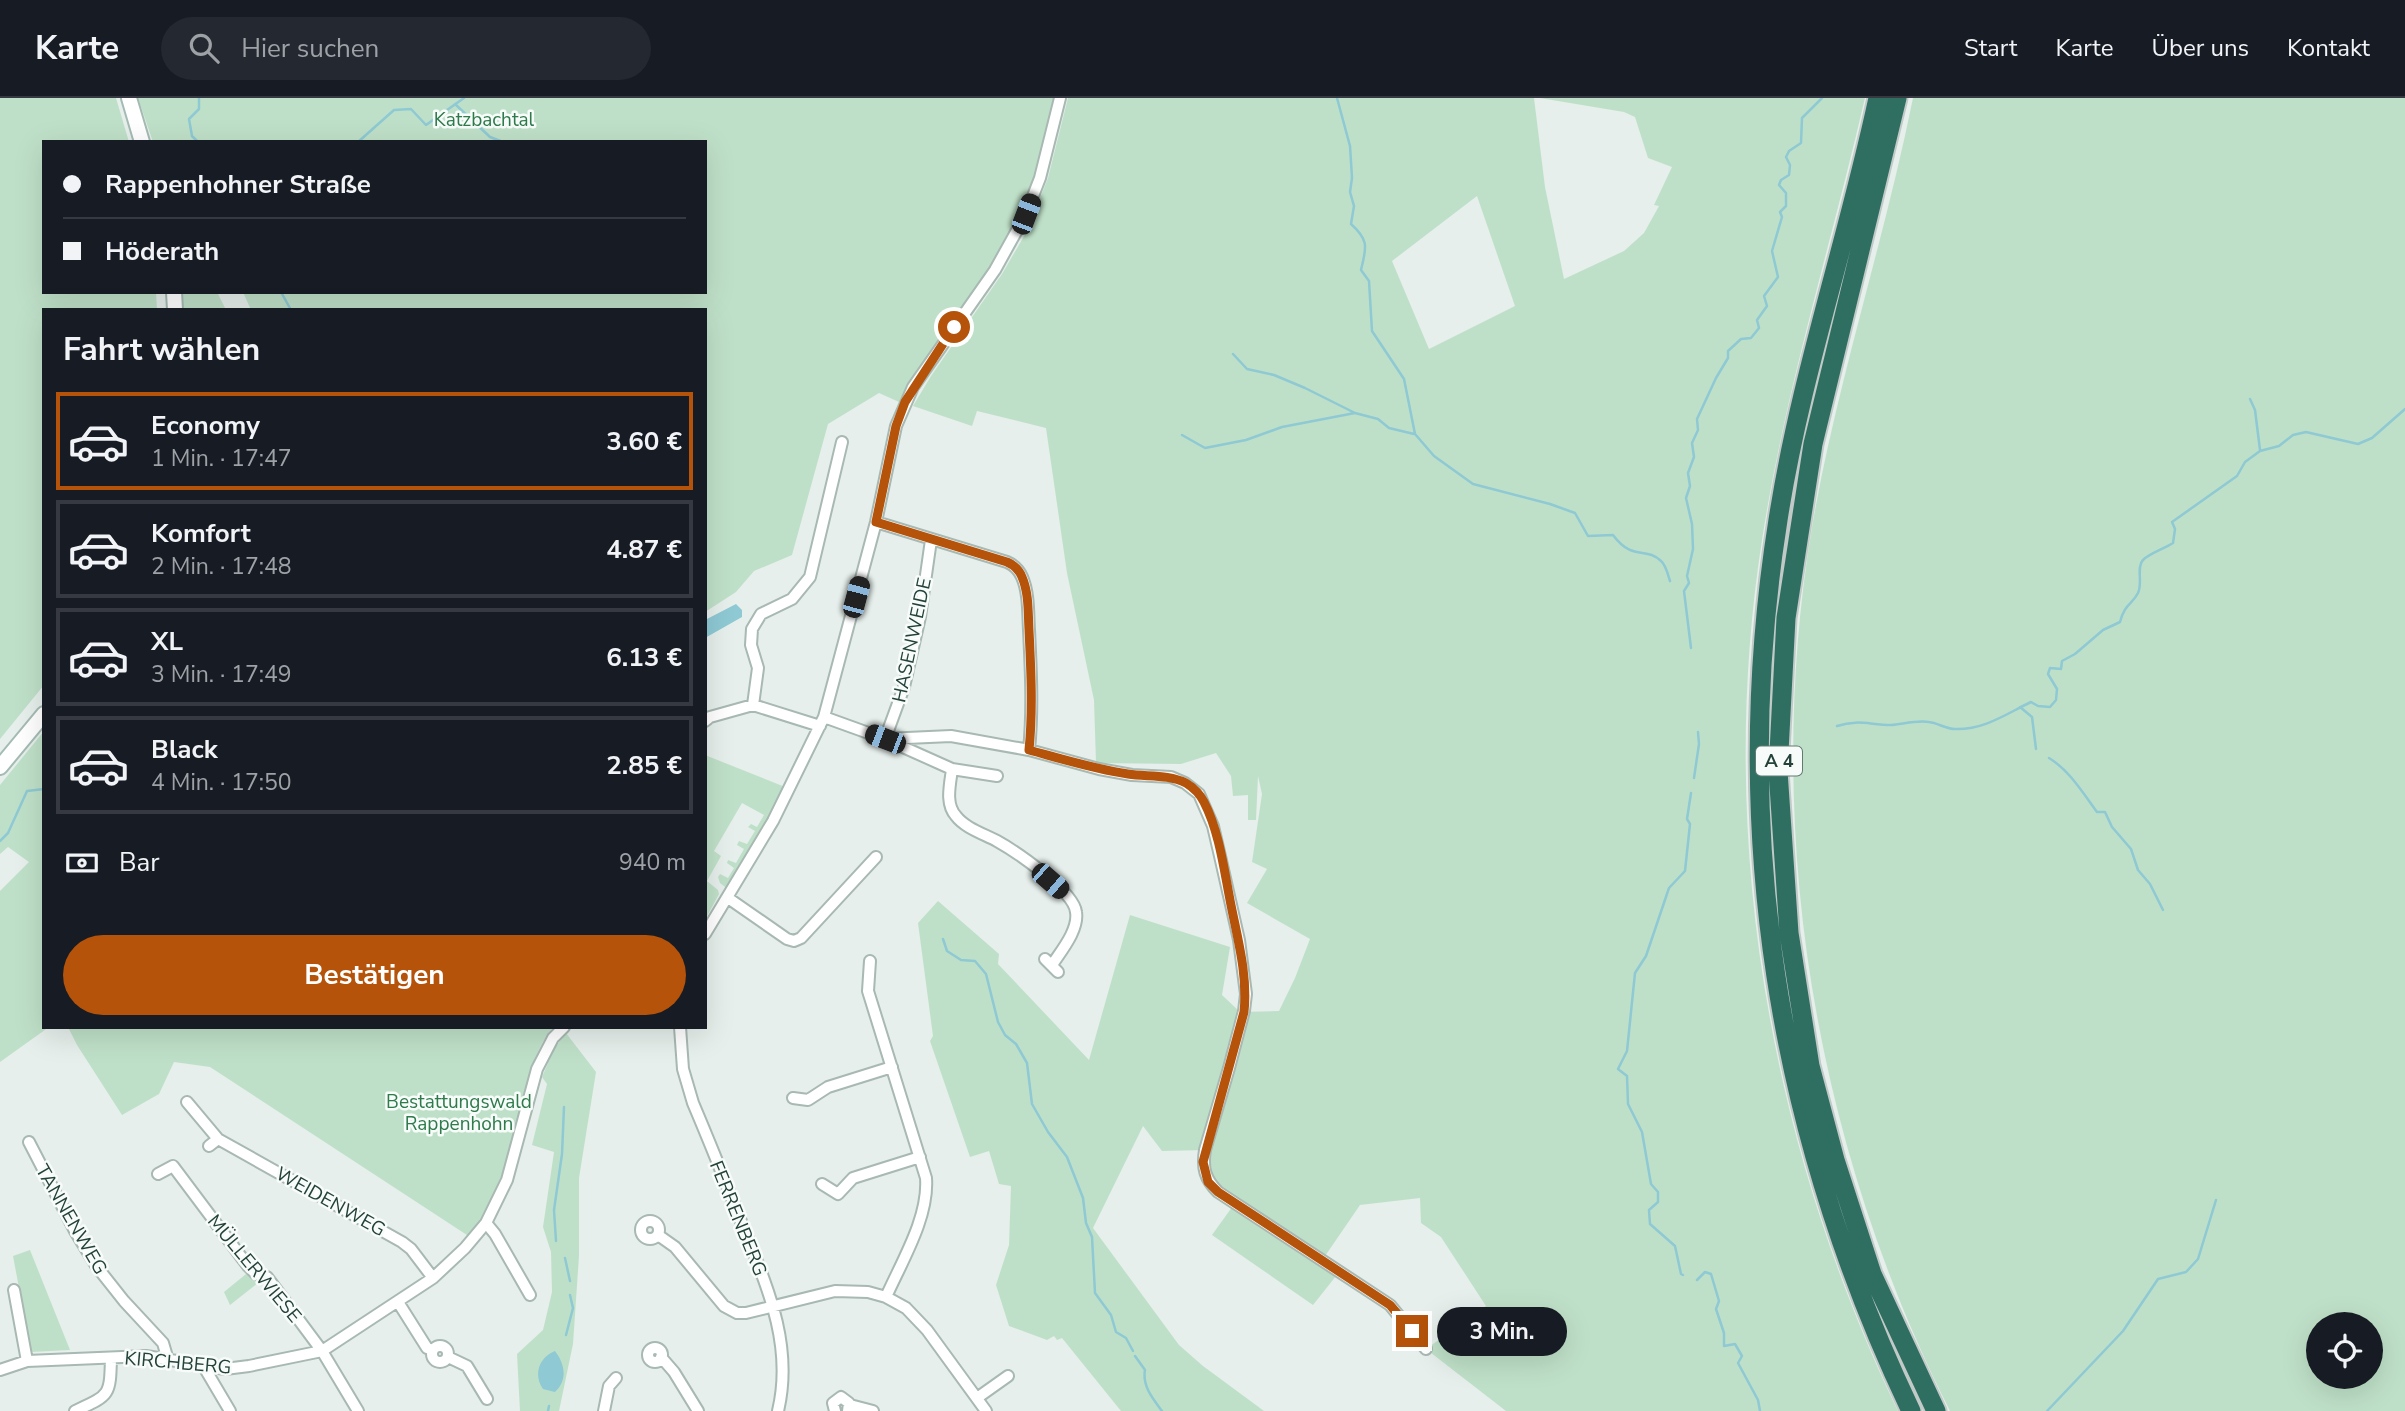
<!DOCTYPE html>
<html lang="de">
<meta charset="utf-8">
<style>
:root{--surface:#171b24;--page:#242831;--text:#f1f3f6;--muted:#9ea1a6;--line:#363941;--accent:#b45309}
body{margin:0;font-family:"Nunito Sans",sans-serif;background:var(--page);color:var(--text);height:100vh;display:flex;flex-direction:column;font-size:26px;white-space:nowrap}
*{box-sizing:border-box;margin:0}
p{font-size:23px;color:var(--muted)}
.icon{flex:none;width:38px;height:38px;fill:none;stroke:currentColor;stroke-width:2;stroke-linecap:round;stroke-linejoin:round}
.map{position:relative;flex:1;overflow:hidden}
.sheet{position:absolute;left:42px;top:210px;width:665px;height:721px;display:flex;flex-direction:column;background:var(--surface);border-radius:0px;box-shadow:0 7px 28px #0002}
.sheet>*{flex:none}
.hud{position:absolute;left:42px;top:42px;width:665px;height:154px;border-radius:0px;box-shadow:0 7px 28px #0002;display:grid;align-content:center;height:154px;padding:0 21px;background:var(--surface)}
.tools{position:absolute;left:2306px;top:1214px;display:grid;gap:14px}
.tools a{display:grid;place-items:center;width:77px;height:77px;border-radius:50%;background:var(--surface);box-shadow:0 7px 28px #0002;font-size:35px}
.end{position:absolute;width:32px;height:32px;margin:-16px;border:9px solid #b45309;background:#fff;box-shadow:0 0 0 4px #fff}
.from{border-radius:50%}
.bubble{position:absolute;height:49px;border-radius:24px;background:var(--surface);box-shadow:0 7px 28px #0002;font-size:23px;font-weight:700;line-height:49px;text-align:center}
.car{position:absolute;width:21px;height:42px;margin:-21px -10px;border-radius:9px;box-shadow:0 0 5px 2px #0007;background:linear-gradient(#222 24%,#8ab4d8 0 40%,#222 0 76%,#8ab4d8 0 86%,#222 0)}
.hud b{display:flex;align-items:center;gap:24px;height:66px;font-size:26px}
.hud b+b{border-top:2px solid var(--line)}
.hud i{width:18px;height:18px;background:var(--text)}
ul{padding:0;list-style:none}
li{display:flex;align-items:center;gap:21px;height:98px;margin:0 14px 10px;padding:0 7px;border:4px solid var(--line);border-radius:0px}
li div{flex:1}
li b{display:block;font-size:26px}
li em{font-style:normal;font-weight:700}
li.on{border-color:var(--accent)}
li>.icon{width:63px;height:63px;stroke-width:1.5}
h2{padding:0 21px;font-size:32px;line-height:84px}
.pay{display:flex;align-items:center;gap:18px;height:77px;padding:0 21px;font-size:26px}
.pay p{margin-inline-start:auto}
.cta{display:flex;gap:14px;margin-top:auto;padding:14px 21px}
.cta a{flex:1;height:80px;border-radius:42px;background:var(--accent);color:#fff;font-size:28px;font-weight:700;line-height:80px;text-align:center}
header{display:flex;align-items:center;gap:42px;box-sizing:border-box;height:98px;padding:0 35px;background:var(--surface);border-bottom:2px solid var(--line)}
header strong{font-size:33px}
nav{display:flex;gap:38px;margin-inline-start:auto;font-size:24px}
.search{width:490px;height:63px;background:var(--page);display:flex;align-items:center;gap:18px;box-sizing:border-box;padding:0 24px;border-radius:38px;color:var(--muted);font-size:26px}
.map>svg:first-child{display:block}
.green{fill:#bfe0c8;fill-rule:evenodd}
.water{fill:#8ec9d4}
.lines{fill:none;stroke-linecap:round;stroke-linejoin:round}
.stream{stroke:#8ec9d4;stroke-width:2.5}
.minor-casing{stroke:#a8b8b2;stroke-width:14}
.secondary-casing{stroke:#a4bbb3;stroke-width:18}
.motorway-casing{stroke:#c2cac8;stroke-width:23}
.minor{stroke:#fff;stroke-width:10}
.secondary{stroke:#fff;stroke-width:14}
.motorway{stroke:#2f6f62;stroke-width:19}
.route{stroke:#b45309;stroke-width:9}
.labels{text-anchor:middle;stroke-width:5;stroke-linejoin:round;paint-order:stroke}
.shield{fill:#f7fbf9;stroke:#637a73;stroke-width:2}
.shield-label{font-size:18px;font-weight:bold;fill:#24423a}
.park-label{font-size:19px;fill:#2d7a4b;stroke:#f7fbf9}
.street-label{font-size:19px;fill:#24423a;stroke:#f7fbf9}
</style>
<header>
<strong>Karte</strong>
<div class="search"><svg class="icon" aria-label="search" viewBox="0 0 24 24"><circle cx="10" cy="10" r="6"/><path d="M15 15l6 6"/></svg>Hier suchen</div>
<nav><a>Start</a><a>Karte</a><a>Über uns</a><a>Kontakt</a></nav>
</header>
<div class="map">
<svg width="2405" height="1313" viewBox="0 0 2405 1313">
<rect width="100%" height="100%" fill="#e6efeb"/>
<!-- green -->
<path class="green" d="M0,0H116L129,44H44V194H156L157,212H44V587L0,641Z
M138,0H1055L1036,75L1016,126L992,168L948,229L899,304L879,295L828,326L792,457L754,473L736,494L705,514V212H251L243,194H705V44H153Z
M1068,0H1534L1545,89L1564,181L1624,153L1644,135L1659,108L1654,107L1672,69L1648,60L1635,19L1624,14L1540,0H1865C1831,147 1785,293 1762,442C1716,737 1769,1046 1898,1313H1506L1426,1251L1486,1208L1441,1139L1421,1125L1420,1100L1360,1107L1323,1161L1340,1173L1313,1207L1212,1137L1235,1105L1208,1084L1205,1052L1162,1053L1143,1028L1093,1130L1179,1247L1203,1268L1264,1313H1121L1062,1240L1057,1242L1054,1238L1047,1242L1009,1228L996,1187L1009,1147L1011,1088L999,1086L989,1053L970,1059L930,943L933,938L918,825L938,803L999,856L998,866L1089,962L1130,817L1230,849L1222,897L1240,914L1279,913L1295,880L1310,841L1247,805L1267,771L1252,764L1262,696L1258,678L1256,722H1248V697L1233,698L1231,678L1216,655L1181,666L1096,665L1094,602L1067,475L1046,330L977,313L972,328L913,308L931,278L1002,176L1027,133L1048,80ZM1477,98L1515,208L1429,251L1392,163Z
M1913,0H2405V1313H1950C1813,1043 1762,728 1812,429C1837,284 1884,144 1913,0ZM2319,1227H2371V1279H2319Z
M182,194H217L226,212H183Z
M44,633V929H49L0,964V793L29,764L8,749L0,756V687Z
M705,657L785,689C774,710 743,779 725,789L720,785L718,779L720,776L728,780L734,770L727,765L728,762L736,765L744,751L737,747L739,743L747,746L755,733L748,729L751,726L757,729L764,717L742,705L714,753L721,758L707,783L718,792L719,796L705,822Z
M68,929H553C532,955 526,988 518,1019C508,1062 496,1103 470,1139L210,969L174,964L159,996L122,1017L77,947Z
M566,935L596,974L579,1080V1158L573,1246L559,1313H520L517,1256L543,1232L552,1194L551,1154L543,1129L554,1054L532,1047L547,986L542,979L554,951Z
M30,1152L70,1252L31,1254L13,1158Z
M246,1176L259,1184L230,1207L224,1194Z"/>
<!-- water -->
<path class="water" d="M736,506L742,512V519L705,540V522Z
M555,1253C565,1266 568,1282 555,1294L543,1291C533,1277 539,1259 555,1253Z"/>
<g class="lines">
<!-- stream -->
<path class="stream" d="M1337,0L1350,48L1352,80L1350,94L1354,108L1351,126C1370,143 1366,150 1361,172L1369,183L1372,233L1404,281L1415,336L1434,358L1473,386L1550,406L1575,415L1588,438L1613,437C1633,464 1646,448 1661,463C1666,467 1668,477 1670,483
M455,6L490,39L503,44
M198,44L192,38L189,21L199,11V0
M358,44L394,12L411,11L426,27L464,0
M281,194L291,212
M1233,256L1247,271L1274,277L1305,290L1355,315
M2250,301L2255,312L2260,352
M1182,337L1205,350L1246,342L1282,329L1355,315L1378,321L1389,330L1414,336
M1691,550L1684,493L1689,485L1687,478L1693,451L1692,426L1686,400L1690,388L1688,375L1694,359L1692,345L1698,332L1697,321L1716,280L1728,260V253L1741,241L1751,240L1759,230L1757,222L1767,208L1764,198L1778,179L1772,153L1782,119L1780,114L1786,108V95L1779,87L1781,82L1789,77L1790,67L1786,59L1789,53L1801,45L1802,20L1822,0
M2020,609L2032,619L2036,651
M1837,628C1858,621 1870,627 1891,627C1903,626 1917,622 1929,624C1938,625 1946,631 1955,631C1984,632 2006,616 2031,604L2038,608L2050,609L2056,602L2057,591L2048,576L2050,570L2061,571L2062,563L2075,556L2103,532L2120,524C2125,505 2132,507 2138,495C2143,485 2136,469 2143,462C2150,455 2164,451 2173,445L2175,431L2172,424L2237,378L2245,364L2260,353L2279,348L2293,337L2306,334L2358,346L2372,340L2405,311
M2049,660C2069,672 2083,695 2097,714H2105L2112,729L2131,751L2138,772L2150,786L2163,812
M1694,680L1699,646L1698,634
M0,743L8,735L27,693L44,691
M943,841L947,853L961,862L975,863L986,876L998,924L1005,937L1016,946L1027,965L1032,1006L1048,1034L1067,1059L1083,1100L1086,1125L1092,1139L1095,1195L1111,1217L1116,1234L1126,1240L1133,1253
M556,1143L554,1112L562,1056L564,1009
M565,1160L570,1183
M1683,1177L1681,1176L1675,1148L1650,1126L1649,1112L1658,1104V1094L1651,1086L1642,1034L1628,1006L1627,978L1618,971L1627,953L1635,875L1646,858L1669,790L1685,773L1690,726L1687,721L1691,695
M1697,1182L1705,1174L1711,1176L1719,1203L1716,1211L1724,1235V1248L1735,1246L1742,1258L1738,1265L1758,1302L1760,1313
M566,1237L573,1210L570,1197
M1135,1258L1145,1272C1142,1288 1153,1301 1162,1313
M548,1313L549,1308
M2047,1313L2123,1233L2158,1181L2186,1174L2198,1161L2216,1102"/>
<!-- minor casing -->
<g class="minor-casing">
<path id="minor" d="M876,424L1007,464C1014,467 1019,472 1022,479C1029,495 1028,515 1029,532C1031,573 1033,612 1029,652
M931,442L920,519L904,589L885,641L952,671L997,678
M753,607L758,570L751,547L752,531L761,516L792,501L810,479L842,344
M824,619L885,641L951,638L1029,652L1099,671L1132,677L1171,679L1185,685L1199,696L1213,728L1220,758L1239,842L1246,896L1244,913L1229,970L1205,1052C1202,1070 1205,1081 1218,1094L1390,1207L1426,1251
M705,623L710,619L753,607L820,628
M952,671C950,687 945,706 956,718C965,730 984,736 997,743C1015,753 1074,793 1076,814C1079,832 1061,853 1052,867
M728,800L787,841L794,843L801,840L876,759
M705,836L773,723L824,619L876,424L896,328L913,289L995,172L1026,116L1040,80L1060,0
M1045,861L1058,874
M870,863L868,893L926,1080C929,1119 902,1163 886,1199
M680,929L683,971L693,1005C710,1045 726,1085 742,1126C766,1186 794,1246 778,1313
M793,1000L808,1002L828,989L892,969
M187,1004L218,1041L209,1048
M218,1041L402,1144L411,1151L433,1180
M29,1044L75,1133L97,1169L124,1203L163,1245L168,1262
M158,1076L173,1068L248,1168L256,1176L267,1179L322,1253L358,1313
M822,1086L838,1096L853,1080L920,1059
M641 1132a9 9 0 1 1 18 0a9 9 0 1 1-18 0Z
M486,1125L495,1136L530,1197
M658,1137L675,1149L724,1208L737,1215H746L835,1193L868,1194L886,1199L906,1210L927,1232L986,1313
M14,1192L27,1263
M398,1204L427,1250L433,1252
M432 1256a8 8 0 1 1 16 0a8 8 0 1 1-16 0Z
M648 1257a7 7 0 1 1 14 0a7 7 0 1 1-14 0Z
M448,1259L467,1268L487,1301
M661,1259L674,1274L698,1313
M204,1269L230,1313
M0,1272L27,1263L146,1258L225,1271L249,1268L322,1253L433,1180L465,1150L486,1125L507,1082L537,971L553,940L564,929
M977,1300L1008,1278
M850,1307L873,1313
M75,1313C110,1297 110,1298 111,1260
M604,1313L609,1288L616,1280
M835,1313L833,1305L841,1299L849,1305L848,1313"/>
</g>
<!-- secondary casing -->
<g class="secondary-casing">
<path id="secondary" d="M129,0L142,44
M174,194L175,212
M0,669L44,616"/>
</g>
<!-- motorway casing -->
<g class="motorway-casing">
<path id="motorway" d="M1878,0C1848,141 1800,279 1778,422C1729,730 1777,1032 1911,1313
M1897,0L1813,346L1786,520L1778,673L1789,835L1810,968L1835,1062L1872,1176L1936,1313"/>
</g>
<!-- minor -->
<use href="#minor" class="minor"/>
<!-- secondary -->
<use href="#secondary" class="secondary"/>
<!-- motorway -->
<use href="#motorway" class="motorway"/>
</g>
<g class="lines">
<!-- route -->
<path class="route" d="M954,229L905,304L896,328L876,424L1007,464C1014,467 1019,471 1022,479C1029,495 1028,515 1029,532C1031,573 1033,612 1029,652C1062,661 1094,671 1128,676C1147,679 1168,676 1186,685C1194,690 1200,696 1204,704C1219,733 1224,771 1230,802C1237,839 1248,876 1244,914L1203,1064L1208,1084L1218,1094L1390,1207L1412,1233"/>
</g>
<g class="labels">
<!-- shield labels -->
<rect class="shield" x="1756" y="648.5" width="46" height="29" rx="5"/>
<g class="shield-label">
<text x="1779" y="669">A 4</text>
</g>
<!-- park labels -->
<g class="park-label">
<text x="484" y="28">Katzbachtal</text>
<text x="459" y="1010">Bestattungswald<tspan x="459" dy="22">Rappenhohn</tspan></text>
</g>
<!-- street labels -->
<g class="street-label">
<text transform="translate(911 542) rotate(-78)" y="7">HASENWEIDE</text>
<text transform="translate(331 1103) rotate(29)" y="7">WEIDENWEG</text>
<text transform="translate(739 1120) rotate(68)" y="7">FERRENBERG</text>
<text transform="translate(72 1121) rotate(60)" y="7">TANNENWEG</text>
<text transform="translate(255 1170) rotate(50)" y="7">MÜLLERWIESE</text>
<text transform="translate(178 1264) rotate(5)" y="7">KIRCHBERG</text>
</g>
</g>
</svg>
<div class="tools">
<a><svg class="icon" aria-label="locate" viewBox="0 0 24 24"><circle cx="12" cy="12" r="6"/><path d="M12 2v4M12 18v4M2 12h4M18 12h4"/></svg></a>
</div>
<i class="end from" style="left:954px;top:229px"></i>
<i class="end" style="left:1412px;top:1233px"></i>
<div class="bubble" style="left:1437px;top:1209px;width:130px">3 Min.</div>
<i class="car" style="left:1026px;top:116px;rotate:21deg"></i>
<i class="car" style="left:856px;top:499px;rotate:15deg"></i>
<i class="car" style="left:885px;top:641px;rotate:291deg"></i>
<i class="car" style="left:1050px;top:783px;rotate:131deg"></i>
<div class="hud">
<b><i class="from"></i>Rappenhohner Straße</b>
<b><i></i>Höderath</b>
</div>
<section class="sheet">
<h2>Fahrt wählen</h2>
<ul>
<li class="on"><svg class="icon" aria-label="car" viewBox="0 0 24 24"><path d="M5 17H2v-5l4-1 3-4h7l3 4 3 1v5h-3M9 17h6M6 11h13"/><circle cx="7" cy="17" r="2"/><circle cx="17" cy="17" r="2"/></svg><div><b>Economy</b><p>1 Min. · 17:47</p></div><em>3.60 €</em></li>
<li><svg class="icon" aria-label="car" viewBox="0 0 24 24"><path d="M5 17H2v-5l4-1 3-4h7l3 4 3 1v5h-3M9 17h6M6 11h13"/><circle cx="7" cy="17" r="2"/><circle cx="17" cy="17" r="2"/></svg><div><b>Komfort</b><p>2 Min. · 17:48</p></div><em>4.87 €</em></li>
<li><svg class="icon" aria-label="car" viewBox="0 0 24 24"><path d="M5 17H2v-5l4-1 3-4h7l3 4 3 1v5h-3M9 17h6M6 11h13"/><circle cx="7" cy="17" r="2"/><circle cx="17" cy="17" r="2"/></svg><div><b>XL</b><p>3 Min. · 17:49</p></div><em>6.13 €</em></li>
<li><svg class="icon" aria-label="car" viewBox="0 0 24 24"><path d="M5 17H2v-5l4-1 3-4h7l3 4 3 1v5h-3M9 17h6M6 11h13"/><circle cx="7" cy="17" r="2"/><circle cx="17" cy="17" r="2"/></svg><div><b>Black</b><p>4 Min. · 17:50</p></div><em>2.85 €</em></li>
</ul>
<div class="pay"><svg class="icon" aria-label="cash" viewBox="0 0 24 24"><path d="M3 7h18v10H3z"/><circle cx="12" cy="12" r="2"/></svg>Bar<p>940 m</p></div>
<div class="cta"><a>Bestätigen</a></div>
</section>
</div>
